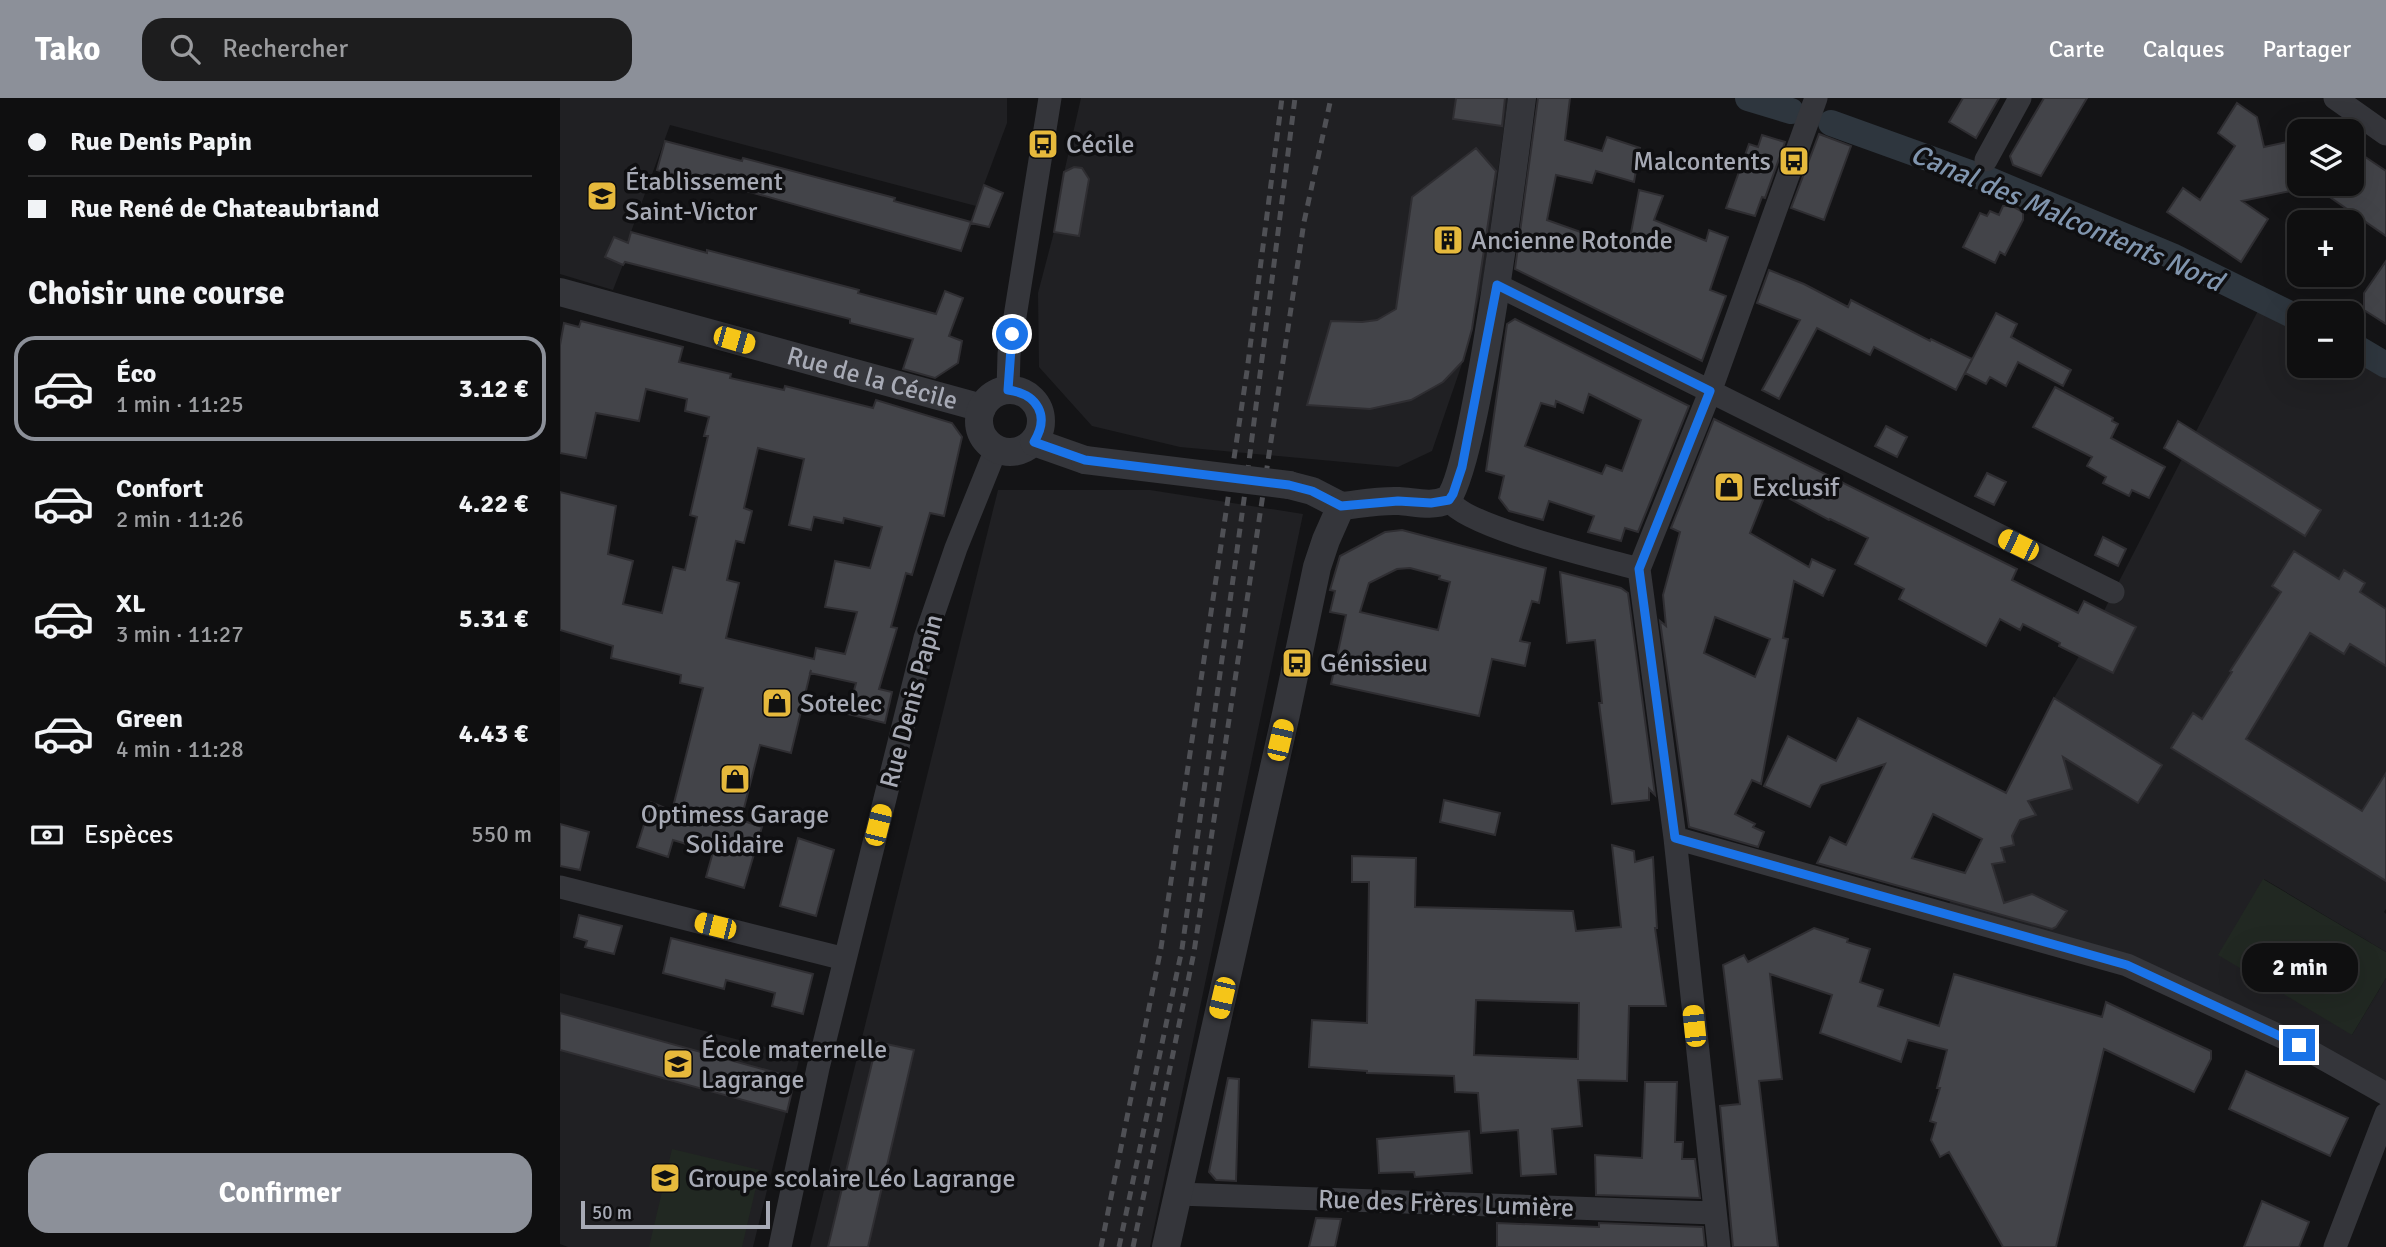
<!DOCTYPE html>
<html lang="fr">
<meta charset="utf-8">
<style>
:root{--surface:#0f0f10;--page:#1d1d1e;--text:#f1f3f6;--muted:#9b9c9f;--line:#2f2f30;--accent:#8c9099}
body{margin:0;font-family:Signika,sans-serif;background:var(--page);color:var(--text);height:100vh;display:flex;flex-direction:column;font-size:26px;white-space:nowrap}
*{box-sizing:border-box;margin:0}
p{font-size:23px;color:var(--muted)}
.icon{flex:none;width:38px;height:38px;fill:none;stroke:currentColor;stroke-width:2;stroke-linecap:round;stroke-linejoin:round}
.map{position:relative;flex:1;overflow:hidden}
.sheet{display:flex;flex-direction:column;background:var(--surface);width:560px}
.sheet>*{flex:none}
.top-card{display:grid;align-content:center;height:154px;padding:0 28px;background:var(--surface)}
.fabs{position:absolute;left:1727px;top:21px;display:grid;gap:14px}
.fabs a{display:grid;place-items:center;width:77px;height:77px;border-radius:14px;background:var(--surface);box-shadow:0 7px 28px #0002,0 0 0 2px var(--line);font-size:35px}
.scale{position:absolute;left:21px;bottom:18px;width:189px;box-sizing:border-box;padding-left:7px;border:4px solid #a7aab5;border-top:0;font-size:19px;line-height:24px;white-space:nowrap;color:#a7aab5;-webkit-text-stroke:5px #0f0f11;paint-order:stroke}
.end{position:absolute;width:32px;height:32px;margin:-16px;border:9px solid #1a73e8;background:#fff;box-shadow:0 0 0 4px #fff}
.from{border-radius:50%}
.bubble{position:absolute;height:49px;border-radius:21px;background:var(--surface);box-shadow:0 7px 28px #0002,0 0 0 2px var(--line);font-size:23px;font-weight:700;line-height:49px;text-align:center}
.car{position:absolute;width:21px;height:42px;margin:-21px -10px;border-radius:9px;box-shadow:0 0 5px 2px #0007;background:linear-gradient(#f5c518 24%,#345 0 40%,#f5c518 0 76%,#345 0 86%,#f5c518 0)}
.top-card b{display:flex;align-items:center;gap:24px;height:66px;font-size:26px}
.top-card b+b{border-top:2px solid var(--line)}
.top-card i{width:18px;height:18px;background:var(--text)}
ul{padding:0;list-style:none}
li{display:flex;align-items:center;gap:21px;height:105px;margin:0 14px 10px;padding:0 14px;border:4px solid transparent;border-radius:21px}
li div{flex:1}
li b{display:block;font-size:26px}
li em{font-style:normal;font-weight:700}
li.on{border-color:var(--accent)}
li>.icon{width:63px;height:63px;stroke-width:1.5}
h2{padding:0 28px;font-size:32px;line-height:84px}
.pay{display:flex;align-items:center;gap:18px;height:77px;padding:0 28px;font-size:26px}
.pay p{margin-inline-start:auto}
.primary-button{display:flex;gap:14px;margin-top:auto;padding:14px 28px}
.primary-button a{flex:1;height:80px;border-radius:21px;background:var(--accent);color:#fff;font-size:28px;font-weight:700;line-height:80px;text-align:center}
header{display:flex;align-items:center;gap:42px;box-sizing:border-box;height:98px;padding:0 35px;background:var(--accent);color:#fff}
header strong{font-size:33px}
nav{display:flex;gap:38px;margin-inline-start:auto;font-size:24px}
.search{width:490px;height:63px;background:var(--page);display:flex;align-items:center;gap:18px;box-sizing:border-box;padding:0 24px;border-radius:21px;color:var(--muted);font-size:26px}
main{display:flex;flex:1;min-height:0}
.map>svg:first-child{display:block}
.built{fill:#202023;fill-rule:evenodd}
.green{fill:#212822}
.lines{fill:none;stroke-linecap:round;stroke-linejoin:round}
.canal{stroke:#2e363e;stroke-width:26}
.building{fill:#434449;stroke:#2f2e32;stroke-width:2;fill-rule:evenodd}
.minor{stroke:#35363b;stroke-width:23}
.tertiary{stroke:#35363b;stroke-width:28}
.rail{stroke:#4f5055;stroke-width:5;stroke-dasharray:9 7;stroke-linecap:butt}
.tertiary-bridge{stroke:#35363b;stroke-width:28}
.route{stroke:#1a73e8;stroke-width:9}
.labels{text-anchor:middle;stroke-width:7;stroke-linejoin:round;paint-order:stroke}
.poi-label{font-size:26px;fill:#a7aab5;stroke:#0f0f11;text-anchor:start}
.street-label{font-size:26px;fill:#a7aab5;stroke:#0f0f11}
.water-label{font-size:28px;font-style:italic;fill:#8095ae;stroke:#0f0f11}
</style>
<header>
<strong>Tako</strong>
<div class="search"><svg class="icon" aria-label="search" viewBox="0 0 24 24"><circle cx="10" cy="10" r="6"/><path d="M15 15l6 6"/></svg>Rechercher</div>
<nav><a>Carte</a><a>Calques</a><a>Partager</a></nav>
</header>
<main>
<section class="sheet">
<div class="top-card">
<b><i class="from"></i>Rue Denis Papin</b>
<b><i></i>Rue René de Chateaubriand</b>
</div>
<h2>Choisir une course</h2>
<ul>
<li class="on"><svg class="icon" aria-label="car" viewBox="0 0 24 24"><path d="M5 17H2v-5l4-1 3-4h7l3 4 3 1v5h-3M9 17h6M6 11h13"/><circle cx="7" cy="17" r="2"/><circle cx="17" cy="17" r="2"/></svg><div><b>Éco</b><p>1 min · 11:25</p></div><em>3.12 €</em></li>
<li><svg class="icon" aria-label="car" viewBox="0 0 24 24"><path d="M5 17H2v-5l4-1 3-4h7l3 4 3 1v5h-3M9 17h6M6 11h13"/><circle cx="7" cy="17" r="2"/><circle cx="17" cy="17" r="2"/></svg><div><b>Confort</b><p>2 min · 11:26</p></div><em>4.22 €</em></li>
<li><svg class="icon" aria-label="car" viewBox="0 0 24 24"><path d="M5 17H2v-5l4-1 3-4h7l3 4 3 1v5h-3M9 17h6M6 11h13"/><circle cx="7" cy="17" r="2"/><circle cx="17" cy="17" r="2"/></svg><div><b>XL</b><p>3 min · 11:27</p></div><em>5.31 €</em></li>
<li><svg class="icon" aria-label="car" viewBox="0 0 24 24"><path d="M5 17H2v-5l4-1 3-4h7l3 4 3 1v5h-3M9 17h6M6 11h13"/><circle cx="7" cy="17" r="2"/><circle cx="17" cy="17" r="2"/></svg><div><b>Green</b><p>4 min · 11:28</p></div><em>4.43 €</em></li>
</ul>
<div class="pay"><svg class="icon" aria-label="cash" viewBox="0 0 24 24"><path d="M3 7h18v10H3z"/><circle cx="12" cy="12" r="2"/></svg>Espèces<p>550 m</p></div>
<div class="primary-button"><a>Confirmer</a></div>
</section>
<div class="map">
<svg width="1826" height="1149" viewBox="0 0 1826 1149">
<rect width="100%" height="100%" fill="#141416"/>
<!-- built -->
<path class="built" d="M0,0H447V25L416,108L110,27L71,134L64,164L53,192L0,176Z
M521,0H948L923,185L903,263L872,353L838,369L620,349L532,328L479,269L478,195L494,134L504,75Z
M1703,203L1739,221L1740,268H1792V247L1826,267V811L1824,814L1826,816V854L1704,781L1792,937L1826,880V996L1567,867L1384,816L1494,600L1531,538ZM1654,345L1761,412L1746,437L1638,371Z
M438,392H590L743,416L590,1149H250Z
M0,895L240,958L193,1149H8L0,1146Z"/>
<!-- green -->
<path class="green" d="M1703,781L1826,854V880L1792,937L1658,857Z
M112,1051L200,1072L182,1149H89Z"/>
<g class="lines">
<!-- canal -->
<path class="canal" d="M1188,0L1231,13
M1271,25L1432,83L1612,158L1740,221
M1792,247L1826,267"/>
</g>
<!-- building -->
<path class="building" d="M896,0H945L942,28L893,21Z
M978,0H1010L1005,42L1042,53L1047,39L1080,50L1074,84L1036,73L1032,85L996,77L987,122L1068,151L1079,92L1103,98L1094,122L1146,143L1149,132L1168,139L1150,192L1166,198L1142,263L955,171Z
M1403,0H1439L1416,40L1389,24Z
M1484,0H1527L1481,78L1453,67L1450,58Z
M1677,5L1697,19L1704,49L1740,41V91L1682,103L1708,121L1681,164L1607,114L1623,90L1640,102L1675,48L1658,35Z
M1259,36L1291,48L1264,122L1231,110Z
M1202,37L1225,44L1205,100L1202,99L1195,118L1166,110L1189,46L1198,49Z
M105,43L182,63L183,60L335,100L334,103L411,124L401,153L176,90L175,93L97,72Z
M916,50L936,73L912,231L903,263L883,284L851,302L810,311L747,307L771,223L802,224L817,222L836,211L852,99Z
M1792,50L1826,73V138L1751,86H1792Z
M514,69L522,70L529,81L519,138L494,134L504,74Z
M424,87L443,95L429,129L411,125Z
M1443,108H1452L1463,114V122L1445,157L1440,154L1435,165L1403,149L1420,115L1427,118L1430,113L1439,117Z
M71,134L147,155V152L299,192L298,195L376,216L385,193L403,200L389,238L402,243L398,265L375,280L343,271L353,241L290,225V221L65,164L63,167L45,159L54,139L68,145Z
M1826,163V226L1804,212V195Z
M1209,172L1244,186L1288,209L1291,202L1370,243L1371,241L1412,261L1396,292L1314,249L1310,257L1257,230L1219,301L1202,292L1240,222L1197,205Z
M1436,215L1457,226L1451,239L1511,272L1503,288L1458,264L1446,288L1430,279L1426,286L1405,275Z
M955,221L1129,308L1078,434L1065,430L1061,443L1028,434L1034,418L989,403L983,422L949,413L939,400L944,378L926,373L947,226ZM1029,296L1081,322L1062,373L1046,367L1042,376L965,348L981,305L995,309L996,303L1023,315Z
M21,223L123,249L119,264L171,276L170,280L224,292L225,288L313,310L316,302L392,325L402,339L384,418L370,415L352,477L346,475L331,529L337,530L319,591L332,594L325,625L288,616L296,585L250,575L251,572L231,655L200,647L181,722L202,729L184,790L146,779L153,754L113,742L108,759L77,749L91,704L112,713L143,590L120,585L121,577L51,560L53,548L0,532V394L56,408L48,456L73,463L63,506L102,515L113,469L125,472L137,419L130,417L148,338H144L149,319L125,313L127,301L86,291L79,323L36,315L26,360L0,355V247L4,225L19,229ZM198,350L244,361L229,427L251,432L254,419L283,425L284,420L322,429L310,470L275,463L265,509L297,514L285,556L256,550L254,561L166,540L179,485L167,482L176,443L184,445L192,413L184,410Z
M1495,289L1553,320L1552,323L1558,326L1551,340L1605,369L1589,400L1572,392L1569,398L1543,385L1546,379L1527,368L1532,359L1473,329Z
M1154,321L1457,471L1452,482L1518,515L1524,503L1576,529L1553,575L1499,548L1500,545L1463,526L1460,532L1440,521L1426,548L1339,501L1344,491L1295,466L1308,440L1270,421L1269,422L1223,397L1222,400L1207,392L1190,435L1249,469L1252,461L1275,472L1263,498L1234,483L1223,540L1228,541L1201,686L1192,682L1175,716L1195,726L1193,729L1204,734L1198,749L1129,729L1100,523L1106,528L1103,497L1120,434L1111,430ZM1155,519L1210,541L1195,579L1144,555Z
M1618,323L1761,412L1745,438L1604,350Z
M1326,328L1347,339L1337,359L1315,348Z
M1427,375L1446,384L1434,407L1415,398Z
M842,432L986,470L979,505L972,503L960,543L970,545L965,568L932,561L919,618L771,586L786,517L770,514L775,493L770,492L780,458L825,434ZM850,470L880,478L879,481L890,484L878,532L800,514L809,485L837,471Z
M1543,439L1566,451L1558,468L1535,457Z
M1734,453L1779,481L1784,472L1805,485L1800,494L1826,511V568L1790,546L1784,556L1750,535L1686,641L1802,713L1826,675V783L1611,650L1633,615L1642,621L1672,574L1670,573L1721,494L1712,488Z
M1000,474L1061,490L1068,495L1095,697L1089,691V702L1052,706L1039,605H1042L1035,542L1007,545Z
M1494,600L1602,667L1578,705L1503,659L1512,691L1468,703L1476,717L1460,722L1452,738L1454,747L1441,750L1445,764L1432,766L1444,805L1472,796L1507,813L1496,829L1492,831L1257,765L1270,739L1286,747L1325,666L1261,687L1250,709L1204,688L1228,638L1276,663L1298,620L1446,695ZM1373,716L1422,741L1405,775L1352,760Z
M884,702L940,715L935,737L880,724Z
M0,726L29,734L20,772L0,768Z
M238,740L274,752L256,818L220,808Z
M1052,747L1074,753L1075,764L1093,759L1097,830H1095L1106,908H1069L1067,983L1018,982L1022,1028L992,1031L996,1076L961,1078L958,1032L921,1035L918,995L895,994L894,978L807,975V973L749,969L752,922L807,925L809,784H792V758L856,760L855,809L1013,813L1016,833L1061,829ZM916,902L1019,905L1018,961L914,957Z
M19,817L62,828L54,856L25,849L27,843L14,839Z
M1254,830L1288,841L1287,844L1310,851L1300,884L1323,892L1318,908L1379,928L1394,876L1542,919L1546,904L1651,953V961L1634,994L1544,951L1496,1149H1443L1389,1054L1380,1059L1371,1042L1376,1025L1370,1023L1380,990H1377L1387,952L1348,942L1341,964L1260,935L1272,897L1210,876L1222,981L1199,983L1218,1149H1173L1160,1008L1180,1006L1163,867L1184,857L1188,864Z
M111,840L253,876L243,916L212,908L215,895L166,882L164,891L103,875Z
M0,915L235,980L227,1014L0,952Z
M317,944L354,952L308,1149H268Z
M1686,973L1788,1020L1770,1058L1669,1011Z
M668,980L679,981L676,1083L656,1082L649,1074Z
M1085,984H1117L1115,1044H1123L1122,1061H1135L1140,1100L1036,1097L1035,1057L1082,1060Z
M909,1033L912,1075L855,1079L854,1074L819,1075L817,1041Z
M1702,1103L1749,1124L1739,1149H1684Z
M756,1120L781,1121L775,1149H749Z
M937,1125L1039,1129V1125L1143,1129L1145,1149H937Z"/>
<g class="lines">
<!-- minor -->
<path class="minor" d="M1775,0L1826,36
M1426,62L1460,0
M937,187L1553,494
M448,292L449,256L490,0
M889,402C905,429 1043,461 1079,471
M1115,740L1567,867L1739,947L1826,996
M0,789L285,861
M618,1096L1154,1115
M220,1149L258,970L365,540L396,450L436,351
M1159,1149L1115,740L1079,471L1150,294L1256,0
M1775,1149L1826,1016"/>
<!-- tertiary -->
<g class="tertiary">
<path id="s1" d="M0,194L422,310"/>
<circle cx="450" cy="323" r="31"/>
<path d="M474,344L525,362"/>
<path d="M729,387L752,393L781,408"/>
<path d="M781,408C800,406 820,402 839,403C855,404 872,409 887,402C913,390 956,48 962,0"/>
<path d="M606,1149L726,616L757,469L766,442L781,408"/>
</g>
<!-- rail -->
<path class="rail" d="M541,1149L601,850L687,273L722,0
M559,1149L622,851L686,387L735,0
M573,1149L634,854L744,124L771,0"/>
<!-- tertiary-bridge -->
<path class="tertiary-bridge" d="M525,362L729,387"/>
</g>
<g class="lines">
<!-- route -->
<path class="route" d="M452,236L448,292C478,296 490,318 474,344L525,362L729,387L752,393L781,408L838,403L871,405L889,402L893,396L902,369L937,187L1150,293L1079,471L1115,740L1567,867L1739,947"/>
</g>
<!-- icons -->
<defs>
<g id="bus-square" transform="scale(1.575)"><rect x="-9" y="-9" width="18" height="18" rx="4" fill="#e6b93c" stroke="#0f0f11"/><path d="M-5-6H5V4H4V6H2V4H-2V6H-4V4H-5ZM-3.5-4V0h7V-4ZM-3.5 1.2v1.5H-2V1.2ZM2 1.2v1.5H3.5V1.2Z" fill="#111"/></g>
<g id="school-square" transform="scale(1.575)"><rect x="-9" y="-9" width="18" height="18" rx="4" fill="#e6b93c" stroke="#0f0f11"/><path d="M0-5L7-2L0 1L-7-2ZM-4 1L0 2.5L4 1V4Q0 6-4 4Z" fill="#111"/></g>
<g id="building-square" transform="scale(1.575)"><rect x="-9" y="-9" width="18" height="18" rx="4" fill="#e6b93c" stroke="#0f0f11"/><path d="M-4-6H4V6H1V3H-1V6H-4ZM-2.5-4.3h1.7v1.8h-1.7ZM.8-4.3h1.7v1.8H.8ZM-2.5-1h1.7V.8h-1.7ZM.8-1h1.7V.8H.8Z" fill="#111"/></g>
<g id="shop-square" transform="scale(1.575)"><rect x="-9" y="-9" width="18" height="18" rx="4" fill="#e6b93c" stroke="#0f0f11"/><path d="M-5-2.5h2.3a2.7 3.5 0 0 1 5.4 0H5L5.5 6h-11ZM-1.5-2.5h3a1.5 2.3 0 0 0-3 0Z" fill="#111"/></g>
</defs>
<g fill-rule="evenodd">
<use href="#bus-square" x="483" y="46"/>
<use href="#bus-square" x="1234" y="63"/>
<use href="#school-square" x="42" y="98"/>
<use href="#building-square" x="888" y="142"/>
<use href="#shop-square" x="1169" y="389"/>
<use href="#bus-square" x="737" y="565"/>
<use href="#shop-square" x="217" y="605"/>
<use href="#shop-square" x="175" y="681"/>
<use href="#school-square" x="118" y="966"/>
<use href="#school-square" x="105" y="1080"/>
</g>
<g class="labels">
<!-- poi labels -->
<g class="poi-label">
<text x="506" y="55">Cécile</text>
<text x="1211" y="72" text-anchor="end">Malcontents</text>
<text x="65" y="92">Établissement<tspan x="65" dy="30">Saint-Victor</tspan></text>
<text x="911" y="151">Ancienne Rotonde</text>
<text x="1192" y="398">Exclusif</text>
<text x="760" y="574">Génissieu</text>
<text x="240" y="614">Sotelec</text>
<text x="175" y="725" text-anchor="middle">Optimess Garage<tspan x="175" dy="30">Solidaire</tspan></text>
<text x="141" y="960">École maternelle<tspan x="141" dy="30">Lagrange</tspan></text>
<text x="128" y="1089">Groupe scolaire Léo Lagrange</text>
</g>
<!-- street labels -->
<g class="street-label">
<text dy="9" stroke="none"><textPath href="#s1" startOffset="324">Rue de la Cécile</textPath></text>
<text transform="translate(351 603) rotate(-75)" y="9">Rue Denis Papin</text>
<text transform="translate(886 1105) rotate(2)" y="9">Rue des Frères Lumière</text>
</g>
<!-- water labels -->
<g class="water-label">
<text transform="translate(1507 119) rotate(23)" y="10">Canal des Malcontents Nord</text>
</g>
</g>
</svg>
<div class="fabs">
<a><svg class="icon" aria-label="layers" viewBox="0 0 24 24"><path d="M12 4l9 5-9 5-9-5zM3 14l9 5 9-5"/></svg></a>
<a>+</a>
<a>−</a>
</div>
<div class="scale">50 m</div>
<i class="end from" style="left:452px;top:236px"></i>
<i class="end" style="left:1739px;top:947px"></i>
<div class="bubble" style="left:1682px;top:845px;width:116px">2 min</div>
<i class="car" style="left:174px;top:242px;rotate:106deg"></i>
<i class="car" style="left:1458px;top:447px;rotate:296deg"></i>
<i class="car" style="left:720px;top:642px;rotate:13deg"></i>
<i class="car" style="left:318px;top:727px;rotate:14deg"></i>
<i class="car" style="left:155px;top:828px;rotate:284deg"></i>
<i class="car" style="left:662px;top:900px;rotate:193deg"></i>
<i class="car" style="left:1134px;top:928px;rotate:354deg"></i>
</div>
</main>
